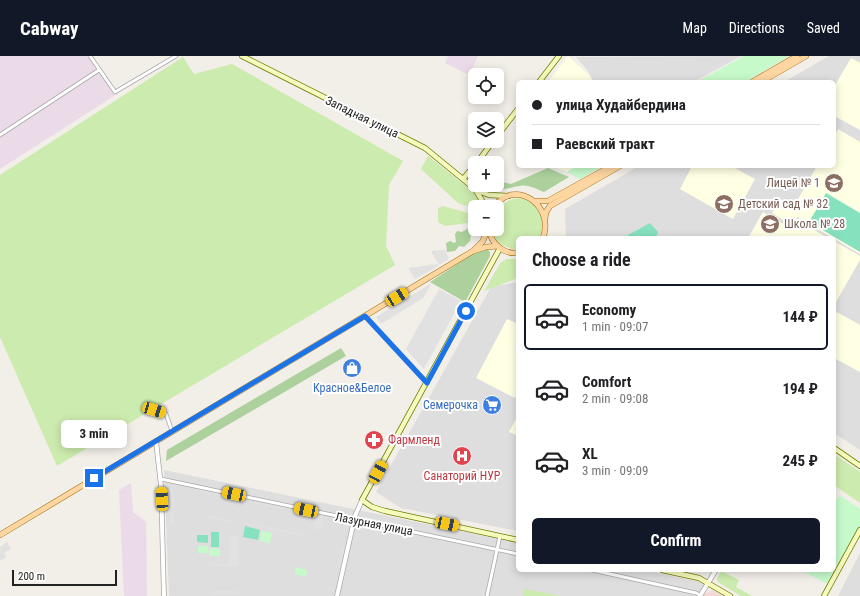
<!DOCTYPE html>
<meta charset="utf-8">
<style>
:root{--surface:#fff;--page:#f6f6f6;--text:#202124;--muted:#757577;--line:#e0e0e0;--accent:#111827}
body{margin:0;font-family:"Roboto Condensed",sans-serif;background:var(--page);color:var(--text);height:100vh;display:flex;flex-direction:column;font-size:15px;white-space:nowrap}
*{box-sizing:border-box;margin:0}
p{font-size:13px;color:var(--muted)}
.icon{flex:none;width:22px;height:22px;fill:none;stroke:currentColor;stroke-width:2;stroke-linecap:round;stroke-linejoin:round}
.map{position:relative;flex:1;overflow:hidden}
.panel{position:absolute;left:516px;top:180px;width:320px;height:336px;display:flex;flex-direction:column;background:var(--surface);border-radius:6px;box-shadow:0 2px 10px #0003}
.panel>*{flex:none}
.hud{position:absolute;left:516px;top:24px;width:320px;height:88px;border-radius:6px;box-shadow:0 2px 10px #0003;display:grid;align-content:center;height:88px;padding:0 16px;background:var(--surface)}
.fabs{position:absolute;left:468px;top:12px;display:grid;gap:8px}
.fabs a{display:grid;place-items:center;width:36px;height:36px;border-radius:6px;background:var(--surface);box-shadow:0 2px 10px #0003;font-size:20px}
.scale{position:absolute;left:12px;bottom:10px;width:105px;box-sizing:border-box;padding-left:4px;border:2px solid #212121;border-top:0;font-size:11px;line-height:14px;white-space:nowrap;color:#212121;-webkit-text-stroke:3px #fff;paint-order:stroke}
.end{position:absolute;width:18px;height:18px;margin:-9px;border:5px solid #1a73e8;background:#fff;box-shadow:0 0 0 2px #fff}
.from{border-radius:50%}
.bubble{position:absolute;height:28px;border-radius:6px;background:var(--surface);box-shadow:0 2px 10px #0003;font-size:13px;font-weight:700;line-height:28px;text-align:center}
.car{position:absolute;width:12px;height:24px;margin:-12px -6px;border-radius:5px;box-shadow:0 0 3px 1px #0007;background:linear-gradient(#f5c518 24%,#345 0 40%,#f5c518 0 76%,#345 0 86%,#f5c518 0)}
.hud b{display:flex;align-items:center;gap:14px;height:38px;font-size:15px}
.hud b+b{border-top:1px solid var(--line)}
.hud i{width:10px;height:10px;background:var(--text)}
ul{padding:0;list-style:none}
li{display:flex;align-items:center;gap:12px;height:66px;margin:0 8px 6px;padding:0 8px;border:2px solid transparent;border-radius:6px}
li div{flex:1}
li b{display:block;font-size:15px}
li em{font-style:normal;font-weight:700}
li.active{border-color:var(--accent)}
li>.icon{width:36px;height:36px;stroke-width:1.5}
h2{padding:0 16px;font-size:18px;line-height:48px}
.action{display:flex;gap:8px;margin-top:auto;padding:8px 16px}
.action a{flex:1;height:46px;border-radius:6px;background:var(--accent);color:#fff;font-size:16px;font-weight:700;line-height:46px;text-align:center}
header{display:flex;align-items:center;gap:24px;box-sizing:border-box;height:56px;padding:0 20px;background:var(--accent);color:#fff}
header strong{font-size:19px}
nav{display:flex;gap:22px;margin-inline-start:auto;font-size:14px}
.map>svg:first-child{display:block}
.residential{fill:#dfdede}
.commercial{fill:#f2d9d8}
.industrial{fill:#ebdae7}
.education{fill:#ffffe4}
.grass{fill:#ccebae}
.forest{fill:#acd19d}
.park{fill:#c6facb}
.pitch{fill:#86e1be}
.parking{fill:#e1e1e1}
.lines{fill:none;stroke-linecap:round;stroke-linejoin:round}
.minor-casing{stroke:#a8a8a8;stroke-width:4.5}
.tertiary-casing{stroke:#a8a8a8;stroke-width:5.5}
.secondary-casing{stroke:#6f7d04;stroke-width:6}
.primary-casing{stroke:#9f6b00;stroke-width:6}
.minor{stroke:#fff;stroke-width:3}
.tertiary{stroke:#fff;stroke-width:4}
.secondary{stroke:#f7fabd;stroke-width:4.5}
.primary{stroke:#fdd6a2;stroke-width:5}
.route{stroke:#1a73e8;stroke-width:5}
.labels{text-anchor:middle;stroke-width:4;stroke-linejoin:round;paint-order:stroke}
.street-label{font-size:12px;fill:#212121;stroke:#fff}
.education-label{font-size:12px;fill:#785e54;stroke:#fff;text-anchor:start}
.shop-label{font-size:12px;fill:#366cbe;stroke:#fff}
.health-label{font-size:12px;fill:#be3a42;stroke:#fff;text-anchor:start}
</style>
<header>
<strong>Cabway</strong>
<nav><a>Map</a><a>Directions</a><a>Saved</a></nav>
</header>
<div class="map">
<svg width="860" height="540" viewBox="0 0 860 540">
<rect width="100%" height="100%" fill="#f2eee8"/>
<!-- residential -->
<path class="residential" d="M741,0L694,26H594L588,15L576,1Z
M829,0H860V394L834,377V182H566L565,153L639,110H834V26H784Z
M518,226V475L401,452L376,436L491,231Z
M164,414L518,487V514H644L705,527L698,540H169Z
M860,497V540H838Z"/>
<!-- commercial -->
<path class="commercial" d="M713,534L722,540H702V539Z"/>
<!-- industrial -->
<path class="industrial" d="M0,0H90L117,38L0,113Z
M446,0H478L469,19L445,7L448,1Z
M131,427L133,456L146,466L147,540H124L119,434Z"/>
<!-- education -->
<path class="education" d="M568,0L589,19L593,26H548Z
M851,2L860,7V74L836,61L834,31Z
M838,73L860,86V198L797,161L792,169L772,157L780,143L794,150L817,110H834V81Z
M551,110H577L567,116Z
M692,110H731L755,123L733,163L680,133Z
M763,156L792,173L797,164L828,182H748Z
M834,185L860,200V204L836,246L834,245Z
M837,256L860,269V316L834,302V261Z
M507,263L518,268V337L515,342L476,322Z
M518,359V380L509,376Z"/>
<!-- grass -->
<path class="grass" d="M183,1L194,18L232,8L403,105L389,129L386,190L395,209L57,410L0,281V119Z
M428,100L476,138L483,151H475V153L458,147L421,113Z
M520,142C540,148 547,164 539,182H518V194C505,192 495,187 492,173H497V151L512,143Z
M443,150L475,159V166L445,170L438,166V152Z
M507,203H518V222L484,235L501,206Z
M834,398L860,416V447L834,429Z
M721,515L739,524L736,531L752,540H741L718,526L717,523Z
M524,533L561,540H523Z"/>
<!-- forest -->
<path class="forest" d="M548,112L569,121L544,136C536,133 528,128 520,130C504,132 495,139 481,129H497V125L511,128Z
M470,171L475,173L471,179L470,185L464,191L459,190L455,195L447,196L446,187L450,185L454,187L456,186L455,178L457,175L462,176Z
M487,193L490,196V200L465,246L430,226L474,197Z
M341,292L346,300L166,405L167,394Z"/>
<!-- park -->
<path class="park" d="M744,0H789L745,26H697Z
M577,110H602L580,123L567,116Z
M841,440L860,453V469L829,527H825L801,514H834V448L838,441Z
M262,475L272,477L270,487L260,485Z
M198,490H208V497H198Z
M209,492L220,493V500H209Z
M296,511L307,514L306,521L295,518Z"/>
<!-- pitch -->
<path class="pitch" d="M826,137L860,157V196L809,166Z
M650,167L658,176L657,179L652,182H627L628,179Z
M245,470L260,474L258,484L243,481Z
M211,476H219V491H211Z
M197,479H208V487L197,486Z"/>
<!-- parking -->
<path class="parking" d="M445,194L449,203L439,209L431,195Z
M437,208L438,210L415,223L408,212Z
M432,227L423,242L381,268L376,261Z
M439,233L461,245L424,313L406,293Z
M170,432H173L174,468H171Z
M198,433L243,443V445L197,435Z
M253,445L287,452L286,454L253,447Z
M294,454L324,460L321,474L313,472L315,461L293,456Z
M206,459L235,465V467L205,461Z
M244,466L308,479V481L244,468Z
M230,478L239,481V510H210V507H229Z
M7,486L11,493L4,497L6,501L0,505V491Z
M342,490L345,491L341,511L338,510Z
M212,535H239V538H212Z"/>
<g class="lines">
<!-- minor casing -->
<g class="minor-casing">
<path id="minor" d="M90,0L115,36L176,0
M0,79L99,14
M154,354L166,358L172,375
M161,423L518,498
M592,514L696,537L700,539
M487,540L500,480"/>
</g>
<!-- tertiary casing -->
<g class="tertiary-casing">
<path id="tertiary" d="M365,260L427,327
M156,385L161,430L164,540
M337,540L355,460L362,444
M700,540L716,514"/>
</g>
<!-- secondary casing -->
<g class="secondary-casing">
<path id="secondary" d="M242,0L425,92L475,133L486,151
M539,26L559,0
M497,80L518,53
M477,107L493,85
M463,123L475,109
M478,135L489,139L508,140
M500,192L362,444L372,451L385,455L518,484
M834,392L860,410
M662,514L699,522L730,540
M824,540L860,474"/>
</g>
<!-- primary casing -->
<g class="primary-casing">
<path id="primary" d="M752,26L797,0
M761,26L806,0
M535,145H548L611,110
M494,151C514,122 555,148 543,182
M545,163L546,156L550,150L620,110
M489,173C491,188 503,198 518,197
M474,194L483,185L487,173
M0,479L473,195L486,191L498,190"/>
</g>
<!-- minor -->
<use href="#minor" class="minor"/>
<!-- tertiary -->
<use href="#tertiary" class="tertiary"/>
<!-- secondary -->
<use href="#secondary" class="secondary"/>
<!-- primary -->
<use href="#primary" class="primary"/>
</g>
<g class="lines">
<!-- route -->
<path class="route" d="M94,422L365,260L427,327L466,255"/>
</g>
<!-- icons -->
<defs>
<g id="school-disc" transform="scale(1)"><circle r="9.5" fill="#8d6e63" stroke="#fff"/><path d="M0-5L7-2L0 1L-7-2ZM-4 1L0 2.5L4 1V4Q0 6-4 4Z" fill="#fff"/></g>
<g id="shop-disc" transform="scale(1)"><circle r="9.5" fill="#3f7fe0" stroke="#fff"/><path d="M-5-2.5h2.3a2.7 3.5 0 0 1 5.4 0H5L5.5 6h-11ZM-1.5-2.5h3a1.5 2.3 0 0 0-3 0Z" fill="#fff"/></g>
<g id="supermarket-disc" transform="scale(1)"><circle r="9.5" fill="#3f7fe0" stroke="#fff"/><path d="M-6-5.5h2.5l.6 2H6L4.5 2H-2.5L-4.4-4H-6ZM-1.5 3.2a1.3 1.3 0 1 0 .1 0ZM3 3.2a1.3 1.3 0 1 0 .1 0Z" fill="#fff"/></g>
<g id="pharmacy-disc" transform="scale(1)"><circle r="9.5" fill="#e0444e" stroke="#fff"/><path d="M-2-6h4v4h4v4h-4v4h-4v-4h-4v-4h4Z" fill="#fff"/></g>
<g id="hospital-disc" transform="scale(1)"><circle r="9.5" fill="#e0444e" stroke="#fff"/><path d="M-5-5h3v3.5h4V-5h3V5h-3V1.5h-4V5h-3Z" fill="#fff"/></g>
</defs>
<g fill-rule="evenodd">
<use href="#school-disc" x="834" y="127"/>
<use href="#school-disc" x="724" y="148"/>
<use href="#school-disc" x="770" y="168"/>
<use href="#shop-disc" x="352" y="312"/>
<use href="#supermarket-disc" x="492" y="349"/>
<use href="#pharmacy-disc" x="374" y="384"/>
<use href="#hospital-disc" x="462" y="400"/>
</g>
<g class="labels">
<!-- street labels -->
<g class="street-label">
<text transform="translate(362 61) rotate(26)" y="4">Западная улица</text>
<text transform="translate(374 468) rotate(11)" y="4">Лазурная улица</text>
</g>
<!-- education labels -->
<g class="education-label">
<text x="820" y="131" text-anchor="end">Лицей № 1</text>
<text x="738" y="152">Детский сад № 32</text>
<text x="784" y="172">Школа № 28</text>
</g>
<!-- shop labels -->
<g class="shop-label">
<text x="352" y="336">Красное&amp;Белое</text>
<text x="478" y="353" text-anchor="end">Семерочка</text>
</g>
<!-- health labels -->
<g class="health-label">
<text x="388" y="388">Фармленд</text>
<text x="462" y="424" text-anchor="middle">Санаторий НУР</text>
</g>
</g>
</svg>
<div class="fabs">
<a><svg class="icon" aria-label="locate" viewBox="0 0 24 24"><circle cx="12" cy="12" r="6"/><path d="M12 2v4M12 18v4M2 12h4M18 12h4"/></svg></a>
<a><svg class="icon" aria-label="layers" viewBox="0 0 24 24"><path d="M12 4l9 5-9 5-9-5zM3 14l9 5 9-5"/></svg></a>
<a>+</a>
<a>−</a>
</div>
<div class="scale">200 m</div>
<i class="end from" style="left:466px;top:255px"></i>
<i class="end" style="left:94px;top:422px"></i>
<div class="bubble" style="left:61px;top:364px;width:66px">3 min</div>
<i class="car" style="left:397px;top:241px;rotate:59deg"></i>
<i class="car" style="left:154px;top:354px;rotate:107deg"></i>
<i class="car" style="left:378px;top:416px;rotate:29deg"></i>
<i class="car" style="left:234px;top:438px;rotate:282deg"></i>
<i class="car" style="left:162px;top:443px;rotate:357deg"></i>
<i class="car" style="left:306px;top:454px;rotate:282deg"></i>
<i class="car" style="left:447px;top:468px;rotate:102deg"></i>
<div class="hud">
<b><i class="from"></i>улица Худайбердина</b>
<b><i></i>Раевский тракт</b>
</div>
<section class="panel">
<h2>Choose a ride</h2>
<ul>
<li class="active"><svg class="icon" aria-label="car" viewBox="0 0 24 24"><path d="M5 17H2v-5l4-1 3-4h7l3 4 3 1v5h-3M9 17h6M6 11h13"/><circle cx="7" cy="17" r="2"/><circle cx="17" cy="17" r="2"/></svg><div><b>Economy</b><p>1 min · 09:07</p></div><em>144 ₽</em></li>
<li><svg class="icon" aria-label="car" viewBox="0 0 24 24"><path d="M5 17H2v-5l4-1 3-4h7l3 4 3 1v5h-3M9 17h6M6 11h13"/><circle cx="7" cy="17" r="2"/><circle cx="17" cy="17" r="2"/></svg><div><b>Comfort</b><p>2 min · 09:08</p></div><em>194 ₽</em></li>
<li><svg class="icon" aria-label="car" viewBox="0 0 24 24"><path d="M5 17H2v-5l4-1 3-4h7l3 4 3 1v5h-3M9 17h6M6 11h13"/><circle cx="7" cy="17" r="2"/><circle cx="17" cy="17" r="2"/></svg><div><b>XL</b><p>3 min · 09:09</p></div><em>245 ₽</em></li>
</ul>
<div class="action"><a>Confirm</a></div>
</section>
</div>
